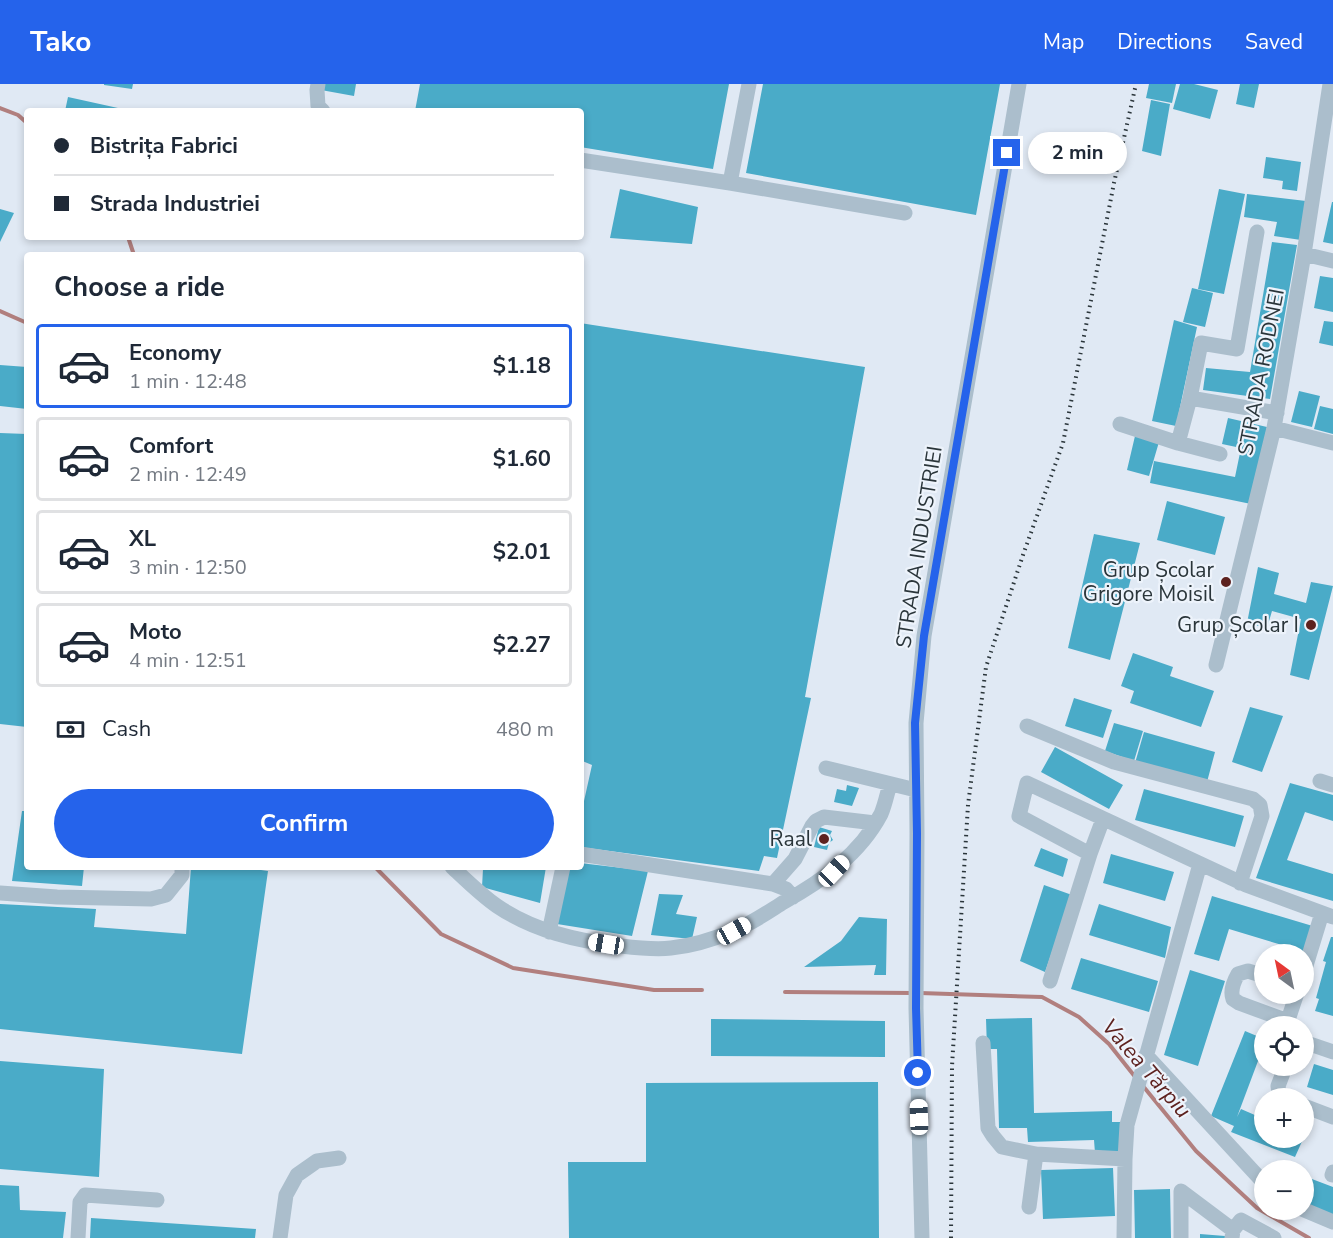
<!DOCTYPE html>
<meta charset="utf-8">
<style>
:root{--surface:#fff;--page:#f2f2f3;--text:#1f2937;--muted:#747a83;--line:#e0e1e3;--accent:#2563eb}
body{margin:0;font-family:"Nunito Sans",sans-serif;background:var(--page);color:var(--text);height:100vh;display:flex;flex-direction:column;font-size:22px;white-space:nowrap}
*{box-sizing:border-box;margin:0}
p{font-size:20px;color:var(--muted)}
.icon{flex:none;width:33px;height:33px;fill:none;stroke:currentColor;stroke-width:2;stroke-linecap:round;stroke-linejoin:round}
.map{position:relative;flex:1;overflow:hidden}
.details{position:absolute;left:24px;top:168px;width:560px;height:618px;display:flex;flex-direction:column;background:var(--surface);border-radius:6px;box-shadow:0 3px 9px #0003}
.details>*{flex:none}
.top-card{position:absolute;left:24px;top:24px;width:560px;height:132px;border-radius:6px;box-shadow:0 3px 9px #0003;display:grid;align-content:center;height:132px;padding:0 30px;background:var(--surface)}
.needle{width:39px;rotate:327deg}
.fabs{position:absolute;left:1254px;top:860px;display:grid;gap:12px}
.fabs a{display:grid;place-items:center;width:60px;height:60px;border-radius:50%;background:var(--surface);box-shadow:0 3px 9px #0003;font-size:30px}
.end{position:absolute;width:27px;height:27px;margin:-14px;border:8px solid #2563eb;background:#fff;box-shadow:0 0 0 3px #fff}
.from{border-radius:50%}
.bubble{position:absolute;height:42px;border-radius:21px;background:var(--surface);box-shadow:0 3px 9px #0003;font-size:20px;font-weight:700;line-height:42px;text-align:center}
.car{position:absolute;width:18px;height:36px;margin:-18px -9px;border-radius:8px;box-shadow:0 0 4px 2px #0007;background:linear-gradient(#fff 24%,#345 0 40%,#fff 0 76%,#345 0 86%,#fff 0)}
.top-card b{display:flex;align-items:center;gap:21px;height:57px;font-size:22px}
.top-card b+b{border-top:2px solid var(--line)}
.top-card i{width:15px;height:15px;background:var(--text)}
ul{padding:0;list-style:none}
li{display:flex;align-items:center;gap:18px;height:84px;margin:0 12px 9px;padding:0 18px;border:3px solid var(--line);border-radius:6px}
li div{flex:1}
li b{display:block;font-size:22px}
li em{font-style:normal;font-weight:700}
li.active{border-color:var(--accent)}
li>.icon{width:54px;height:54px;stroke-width:1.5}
h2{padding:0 30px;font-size:27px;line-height:72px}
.pay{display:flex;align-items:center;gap:15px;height:66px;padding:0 30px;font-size:22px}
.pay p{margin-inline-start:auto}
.action{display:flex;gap:12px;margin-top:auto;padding:12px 30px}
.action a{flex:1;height:69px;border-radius:36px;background:var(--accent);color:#fff;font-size:24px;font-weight:700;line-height:69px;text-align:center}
header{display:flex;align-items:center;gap:36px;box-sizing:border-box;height:84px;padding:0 30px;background:var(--accent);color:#fff}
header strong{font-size:28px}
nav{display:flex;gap:33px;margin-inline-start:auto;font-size:21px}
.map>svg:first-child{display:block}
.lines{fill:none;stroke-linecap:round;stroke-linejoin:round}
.stream{stroke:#b17f7e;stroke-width:4}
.building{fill:#4aabc8}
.minor{stroke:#abbecc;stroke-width:15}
.rail{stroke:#2a353a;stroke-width:4;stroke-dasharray:1.5 4.5;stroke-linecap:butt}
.route{stroke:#2563eb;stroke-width:8}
.poi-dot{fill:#5d221f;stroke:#edf3fb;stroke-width:2}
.labels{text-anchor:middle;stroke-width:4.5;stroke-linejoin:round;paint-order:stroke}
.street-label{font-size:21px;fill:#2a353a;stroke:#edf3fb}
.poi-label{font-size:21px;fill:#2a353a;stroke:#edf3fb;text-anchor:end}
.water-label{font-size:22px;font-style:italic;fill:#5d221f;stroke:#edf3fb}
</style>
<header>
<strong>Tako</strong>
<nav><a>Map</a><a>Directions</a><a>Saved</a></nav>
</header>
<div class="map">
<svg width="1333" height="1154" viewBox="0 0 1333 1154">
<rect width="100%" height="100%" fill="#e0e9f4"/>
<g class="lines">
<!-- stream -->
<path class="stream" d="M0,24L18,31L27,39
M128,153L134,171
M0,227L27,239
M375,783L441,850L513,884L654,906H702
M785,908L913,909
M920,909L1042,913L1079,933L1109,960L1136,994
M1143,1002L1196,1067L1257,1124L1309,1154"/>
</g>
<!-- building -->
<path class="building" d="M104,0H133L132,5L104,1Z
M322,0H356L354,12L321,6Z
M420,0H729L713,85L580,63V27H415Z
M763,0H1000L976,131L746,89Z
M1149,0H1176L1172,19L1146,14Z
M1180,0H1194L1218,6L1210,35L1173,25Z
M1240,0H1259L1254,24L1236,20Z
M68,13L127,26V27H65Z
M1151,16L1170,20L1161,72L1142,67Z
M1266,73L1301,78L1297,107L1282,105L1283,97L1263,94Z
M620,105L698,123L692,160L610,154Z
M1219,105L1245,110L1224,210L1198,205Z
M1247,110L1306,117L1301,156L1274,152L1277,138L1244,133Z
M1332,118H1333V160L1323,158Z
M0,125L14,129L0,158Z
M1272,158L1297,161L1270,315L1203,306L1206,284L1250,288Z
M1320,192L1333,194V228L1314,224Z
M1192,204L1213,209L1205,243L1183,238Z
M1174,236L1197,243L1176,342L1152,337Z
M1324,237L1333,238V262L1319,259Z
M580,239L865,283L805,613L811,614L777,774L764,772L759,787L580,763V735L592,681L580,676Z
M0,281L27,283V325L0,322Z
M1299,307L1320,312L1312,343L1291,338Z
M1320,322L1333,325V350L1314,345Z
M1228,334L1267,343L1251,420L1150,399L1154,377L1235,393L1241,364L1222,360Z
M0,349L27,350V643L0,640Z
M1135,352L1159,358L1149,392L1127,386Z
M1167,417L1225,433L1215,471L1157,456Z
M1094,450L1140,459L1110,576L1068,564Z
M1258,483L1279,489L1274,510L1306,519L1311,498L1333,502L1309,596L1290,591L1301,535L1272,527L1267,544L1247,539Z
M1133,569L1173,583L1170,592L1214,607L1201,643L1130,619L1134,607L1121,602Z
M1074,614L1112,626L1103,654L1065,642Z
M1250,623L1283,632L1262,688L1232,678Z
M1114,639L1143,647L1134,677L1105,667Z
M1144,648L1215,668L1207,698L1135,679Z
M1055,663L1123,701L1109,725L1041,688Z
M1290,699L1333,711V737L1305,728L1287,776L1333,790V817L1256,794Z
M847,701L859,704L852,722L834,718L837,705L846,707Z
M1144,705L1244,732L1235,763L1135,736Z
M22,727H27V783H84L82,802L12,797Z
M819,743L832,747L830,751L833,756L829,759L827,766L814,763Z
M1041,764L1068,775L1063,793L1034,782Z
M1111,770L1174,788L1165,817L1103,799Z
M580,779L648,787L632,852L557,840L568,783H580Z
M191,783H241L268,787L242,970L0,945V820L96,825L94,843L186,850Z
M476,783H546L540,819L482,803L483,785L476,784Z
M1044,801L1072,811L1045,888L1020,877Z
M659,810L683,811L676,830L697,833L692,855L651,851Z
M1212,812L1316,843L1304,870H1280L1282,861L1229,845L1219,877L1194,870Z
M1099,820L1171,843L1165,874L1089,851Z
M859,833L887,835L886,891H874L876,881L804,883L841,857Z
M1331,853H1333V932L1315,927L1319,915L1316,914L1326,878L1323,877Z
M1081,874L1158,897L1149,928L1071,905Z
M1190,886L1225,897L1198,982L1164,971Z
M1032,934L1034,1029L1112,1027V1038H1123V1069H1095L1094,1056L1028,1058L1027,1044H999L997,965H987L986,935Z
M711,935L885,937V973L711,972Z
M1245,947L1264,955V980L1258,977L1237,1033L1241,1025L1264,1035V1053H1304L1295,1073L1231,1048L1234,1042L1211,1032Z
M0,977L104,985L99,1093L0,1085Z
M1314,980L1333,986V1011L1307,1003Z
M878,998L879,1154H569L568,1078H646V999Z
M1113,1084L1115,1132L1043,1135L1041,1086Z
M1304,1092L1333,1103V1131L1304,1120Z
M0,1101L19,1102L20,1126L66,1128L63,1154H0Z
M1170,1105L1171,1154H1135L1134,1106Z
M91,1134L256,1145L255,1154H90Z
M1200,1150L1225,1152V1154H1200Z"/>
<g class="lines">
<!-- minor -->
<path class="minor" d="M318,0L317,6L318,22L323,27
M580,76L730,99L905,129
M730,99L749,0
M1257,148L1237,265L1201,259L1190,314L1277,329
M1304,170L1333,177
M1190,314L1178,359L1220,370
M1120,340L1178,359
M1274,344L1333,359
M1216,581L1274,344L1304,170L1330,0
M1027,642L1114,678L1253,715L1260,721L1262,732L1240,799
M826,684L916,706
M1320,697L1333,701
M580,770L773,800L786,805L793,813
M1090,770L1019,732L1027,699L1246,801L1333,833
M452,783C466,796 481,811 497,822C534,847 577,857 621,862C638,864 655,866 671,864C692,862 714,855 733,847C751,840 768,828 784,818C822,797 860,770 881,730C885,721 887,710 890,700
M773,800L795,775L812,742L816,737L824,733L875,739
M0,809L57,813L151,815L166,811L182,791V783
M549,848L563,783
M1304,888L1322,829
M1264,892L1248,887L1238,890C1234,897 1230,907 1233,915L1239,919L1288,937
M1050,897L1090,770L1103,735
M1286,942L1297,909
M1304,958L1333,968
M983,959L988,1044L993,1052L1002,1063L1036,1070L1125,1075
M1146,971L1264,1099
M1283,1014L1279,1010L1278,1002L1286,981
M1304,1022L1333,1033
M1332,1091L1333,1088
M1029,1123L1036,1070
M1302,1125L1333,1138
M1233,1146L1241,1136L1274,1154
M78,1154L80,1118L85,1111L157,1116
M280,1154L286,1111L297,1091L317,1077L339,1074
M922,1154L916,924L917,749L916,639L924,552L1019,0
M1124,1154L1125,1075L1127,1041L1200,780
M1181,1154V1107L1233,1146L1232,1154"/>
<!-- rail -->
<path class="rail" d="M951,1154L952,982L968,721L986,583L1023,471L1063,359L1114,99L1136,0"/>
</g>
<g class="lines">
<!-- route -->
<path class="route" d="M918,989L916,924L917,749L915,639L924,552L1007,69"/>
</g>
<!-- markers -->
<g class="poi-dot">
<circle cx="1226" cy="498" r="6"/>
<circle cx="1311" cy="541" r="6"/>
<circle cx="824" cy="755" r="6"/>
</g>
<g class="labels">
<!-- street labels -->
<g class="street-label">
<text transform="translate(1261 288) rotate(-79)" y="7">STRADA RODNEI</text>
<text transform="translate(919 463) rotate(-81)" y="7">STRADA INDUSTRIEI</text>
</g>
<!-- poi labels -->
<g class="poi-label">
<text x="1214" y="493">Grup Școlar<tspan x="1214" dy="24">Grigore Moisil</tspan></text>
<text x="1299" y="548">Grup Școlar I</text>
<text x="812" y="762">Raal</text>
</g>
<!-- water labels -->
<g class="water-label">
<text transform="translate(1147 984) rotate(49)" y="8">Valea Tărpiu</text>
</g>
</g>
</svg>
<div class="fabs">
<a><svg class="needle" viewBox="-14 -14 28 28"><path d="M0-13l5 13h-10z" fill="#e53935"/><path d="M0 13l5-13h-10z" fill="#747a83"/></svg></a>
<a><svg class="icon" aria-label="locate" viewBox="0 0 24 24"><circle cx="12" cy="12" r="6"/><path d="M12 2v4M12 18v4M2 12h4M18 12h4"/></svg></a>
<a>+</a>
<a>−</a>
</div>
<i class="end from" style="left:918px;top:989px"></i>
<i class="end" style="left:1007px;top:69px"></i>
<div class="bubble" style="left:1028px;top:48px;width:99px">2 min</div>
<i class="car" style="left:834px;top:787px;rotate:44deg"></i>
<i class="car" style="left:734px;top:847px;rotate:61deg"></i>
<i class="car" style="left:606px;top:860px;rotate:279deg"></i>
<i class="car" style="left:919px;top:1033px;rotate:358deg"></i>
<div class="top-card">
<b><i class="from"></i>Bistrița Fabrici</b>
<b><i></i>Strada Industriei</b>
</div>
<section class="details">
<h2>Choose a ride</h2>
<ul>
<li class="active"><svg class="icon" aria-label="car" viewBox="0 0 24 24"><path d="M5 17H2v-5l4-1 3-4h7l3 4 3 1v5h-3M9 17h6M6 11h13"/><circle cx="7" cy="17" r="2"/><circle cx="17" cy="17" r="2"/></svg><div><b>Economy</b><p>1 min · 12:48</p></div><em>$1.18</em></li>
<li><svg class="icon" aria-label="car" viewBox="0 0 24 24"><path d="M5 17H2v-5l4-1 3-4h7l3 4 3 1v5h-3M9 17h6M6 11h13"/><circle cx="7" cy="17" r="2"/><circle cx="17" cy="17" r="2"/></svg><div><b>Comfort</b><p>2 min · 12:49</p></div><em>$1.60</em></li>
<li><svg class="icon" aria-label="car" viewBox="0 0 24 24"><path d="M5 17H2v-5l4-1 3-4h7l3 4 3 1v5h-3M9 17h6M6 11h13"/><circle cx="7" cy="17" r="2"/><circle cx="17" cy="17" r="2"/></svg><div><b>XL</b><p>3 min · 12:50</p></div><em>$2.01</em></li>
<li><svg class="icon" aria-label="car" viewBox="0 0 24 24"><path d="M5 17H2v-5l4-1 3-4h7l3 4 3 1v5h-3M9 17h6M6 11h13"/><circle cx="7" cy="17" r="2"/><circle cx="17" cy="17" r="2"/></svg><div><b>Moto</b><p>4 min · 12:51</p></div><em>$2.27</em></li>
</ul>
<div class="pay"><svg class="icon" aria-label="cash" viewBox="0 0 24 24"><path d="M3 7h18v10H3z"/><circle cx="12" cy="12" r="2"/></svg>Cash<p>480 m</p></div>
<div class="action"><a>Confirm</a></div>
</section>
</div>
